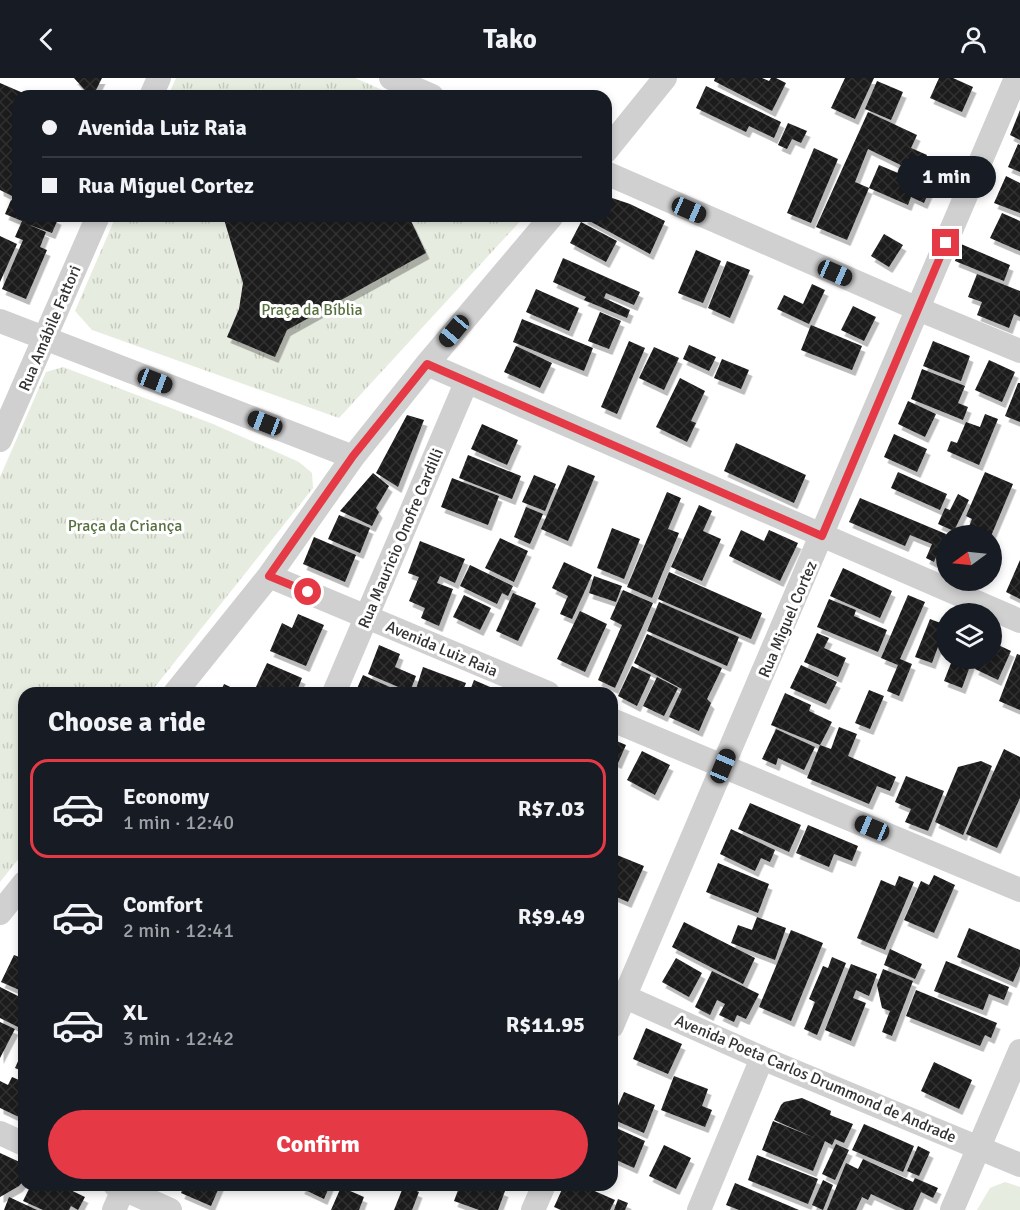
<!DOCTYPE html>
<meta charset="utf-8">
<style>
:root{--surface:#171b24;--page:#242831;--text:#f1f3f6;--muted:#9ea1a6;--line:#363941;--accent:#e63946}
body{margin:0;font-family:Signika,sans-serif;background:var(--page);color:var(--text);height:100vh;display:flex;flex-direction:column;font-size:22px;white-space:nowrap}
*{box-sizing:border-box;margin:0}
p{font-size:20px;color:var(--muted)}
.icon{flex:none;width:33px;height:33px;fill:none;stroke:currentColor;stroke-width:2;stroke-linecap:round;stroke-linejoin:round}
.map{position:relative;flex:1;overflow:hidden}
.details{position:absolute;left:18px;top:609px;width:600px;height:504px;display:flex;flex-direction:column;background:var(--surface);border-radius:18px;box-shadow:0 3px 9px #0003}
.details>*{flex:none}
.banner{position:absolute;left:12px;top:12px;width:600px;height:132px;border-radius:18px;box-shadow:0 3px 9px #0003;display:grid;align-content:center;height:132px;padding:0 30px;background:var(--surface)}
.needle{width:39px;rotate:255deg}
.controls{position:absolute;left:936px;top:447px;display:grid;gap:12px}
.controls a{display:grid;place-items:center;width:66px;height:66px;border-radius:50%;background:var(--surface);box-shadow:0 3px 9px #0003;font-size:30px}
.end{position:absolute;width:27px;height:27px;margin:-14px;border:8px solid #e63946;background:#fff;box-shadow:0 0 0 3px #fff}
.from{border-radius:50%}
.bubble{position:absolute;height:42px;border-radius:21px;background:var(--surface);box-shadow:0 3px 9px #0003;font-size:20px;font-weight:800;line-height:42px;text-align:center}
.car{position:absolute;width:18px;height:36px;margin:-18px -9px;border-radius:8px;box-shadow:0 0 4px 2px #0007;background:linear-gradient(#222 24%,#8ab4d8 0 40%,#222 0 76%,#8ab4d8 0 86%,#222 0)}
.banner b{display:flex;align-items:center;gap:21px;height:57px;font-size:22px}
.banner b+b{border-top:2px solid var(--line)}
.banner i{width:15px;height:15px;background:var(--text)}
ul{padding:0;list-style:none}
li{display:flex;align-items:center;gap:18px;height:99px;margin:0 12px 9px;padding:0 18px;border:3px solid transparent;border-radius:18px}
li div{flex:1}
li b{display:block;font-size:22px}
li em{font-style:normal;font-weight:800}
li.current{border-color:var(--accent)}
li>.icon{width:54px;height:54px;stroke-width:1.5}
h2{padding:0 30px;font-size:27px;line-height:72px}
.primary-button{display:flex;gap:12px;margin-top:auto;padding:12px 30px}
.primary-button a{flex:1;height:69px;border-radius:36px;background:var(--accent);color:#fff;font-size:24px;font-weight:800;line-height:69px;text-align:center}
header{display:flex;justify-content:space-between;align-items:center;height:78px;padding:0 30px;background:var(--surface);font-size:27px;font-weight:800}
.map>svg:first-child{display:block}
.green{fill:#e6ecdf}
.park{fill:url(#park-tufts)}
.building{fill:url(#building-cross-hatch);filter:url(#shadow)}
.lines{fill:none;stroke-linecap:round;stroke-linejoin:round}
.street{stroke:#d0d0d0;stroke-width:24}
.route{stroke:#e63946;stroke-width:8}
.labels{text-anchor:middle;stroke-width:6;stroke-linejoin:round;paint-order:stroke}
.park-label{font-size:16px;fill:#56703f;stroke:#fff}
.street-label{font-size:16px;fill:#333;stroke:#fff}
</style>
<header><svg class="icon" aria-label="back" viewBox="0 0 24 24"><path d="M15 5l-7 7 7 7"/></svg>Tako<svg class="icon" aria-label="person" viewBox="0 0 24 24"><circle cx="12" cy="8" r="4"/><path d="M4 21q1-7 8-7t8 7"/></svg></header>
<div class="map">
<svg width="1020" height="1132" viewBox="0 0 1020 1132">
<defs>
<pattern id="park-tufts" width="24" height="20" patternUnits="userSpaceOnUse" patternTransform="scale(1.5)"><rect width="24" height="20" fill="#e6ecdf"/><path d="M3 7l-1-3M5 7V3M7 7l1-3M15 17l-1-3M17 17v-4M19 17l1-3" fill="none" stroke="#c6cbc0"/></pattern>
<pattern id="building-cross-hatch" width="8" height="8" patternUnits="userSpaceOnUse" patternTransform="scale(1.5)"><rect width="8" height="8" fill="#1a1a1a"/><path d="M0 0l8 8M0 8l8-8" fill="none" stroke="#333"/></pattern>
<filter id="shadow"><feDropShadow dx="3.5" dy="6" stdDeviation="0" flood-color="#0004"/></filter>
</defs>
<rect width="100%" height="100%" fill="#fff"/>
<!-- green -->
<path class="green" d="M1005,1104L1020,1109V1132H977L990,1110Z"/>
<!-- park -->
<path class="park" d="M176,0H355L396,18H168Z
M116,138H525L339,340L92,252L75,233Z
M63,289L213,346L299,384L312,395L313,410L150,615H24V774L0,804V399L46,294Z"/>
<!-- building -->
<path class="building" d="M74,0H102L93,18H90Z
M715,0H762L769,3L771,0H776L786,5L772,33L714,3Z
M845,0H874L855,41L831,30Z
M939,0H953L973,9L962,34L930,20Z
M877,3L903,14L891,42L865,31Z
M0,5L30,18H18V121L0,112Z
M706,8L781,44L774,60L749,48L746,54L696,30Z
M1020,32V62L1010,57Z
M868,34L917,57L911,70L927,77L919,96L868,71L855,104L869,110L847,162L816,149Z
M788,45L807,53L801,65L792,61L787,71L778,67Z
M1018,66L1020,67V94L1008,89Z
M814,70L838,81L811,145L787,135Z
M879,87L931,109L924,125L911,119L908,127L869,110Z
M1006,98L1020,105V135L994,125Z
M606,118L630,126L665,143L650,176L584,140L585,138H606Z
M11,122L18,125V138H52L58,141L52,155L27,146L46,154L40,169L47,172L26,221L2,211L23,162L15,159L22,143L5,136Z
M1002,135L1020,143V173L990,160Z
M223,138H407L412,145L426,175L287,252L275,279L227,259L239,231L243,205Z
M581,144L617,163L606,184L570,165Z
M884,156L903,167L889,189L871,178Z
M0,158L17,166L0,204Z
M961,166L1010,187L1004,203L955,183Z
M696,172L721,183L703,225L678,215Z
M563,180L640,214L634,227L606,215L604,220L630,232L627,240L584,222L586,219L553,204Z
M727,183L750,192L730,240L708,230Z
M977,196L1020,213V239L1014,236L1009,250L977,237L982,224L968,219Z
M812,206L825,212L809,246L777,231L784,217L803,226Z
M536,211L579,230L569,253L526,234Z
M853,228L876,239L864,263L841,252Z
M600,234L621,243L609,271L588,263Z
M522,241L593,270L584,293L513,264Z
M811,247L862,268L852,292L801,272Z
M629,263L645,270L617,336L601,329Z
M933,263L970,278L961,303L923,288Z
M689,267L716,279L709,293L683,281Z
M516,268L552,285L540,310L504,294Z
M654,269L679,280L664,312L639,300Z
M722,281L749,292L741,311L714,300Z
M989,282L1015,294L1002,324L975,312Z
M922,291L965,308L958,325L968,329L963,342L911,321Z
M680,300L705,313L691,343L696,345L687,364L656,349Z
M1018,305H1020V344L1005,338Z
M908,323L936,336L925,359L898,346Z
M985,336L998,341L979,387L947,373L951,363L957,365L966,344L980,349Z
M407,337L424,342L398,409L376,395Z
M482,346L518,362L507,387L471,371Z
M894,356L927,371L917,394L884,379Z
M736,365L806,397L794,425L724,393Z
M468,377L521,398L512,421L459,400Z
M568,387L595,398L568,463L541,451Z
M898,394L947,416L940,432L891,410Z
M985,394L1013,406L991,458H965L972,441L966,438Z
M373,395L389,408L376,430L379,434L372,448L340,433Z
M534,397L556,406L545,433L522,424Z
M452,400L499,418L488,447L441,429Z
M667,414L681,420L668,451L679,455L652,520L627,509Z
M958,416L969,422L954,453L938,446L945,430L950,432Z
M860,420L946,456L934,484L926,480L932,466L910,457L905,468L849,444Z
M699,427L712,433L703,453L721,461L702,503L671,489Z
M526,429L543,436L530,466L514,459Z
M339,437L370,450L360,475L328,461Z
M612,450L640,461L624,501L597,490Z
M741,452L764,463L769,452L798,465L780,503L729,478Z
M314,459L356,477L345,504L303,486Z
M500,460L528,473L514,504L485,490Z
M420,463L465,481L455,505L440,498L437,505L453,511L439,548L421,540L425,530L409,523L419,499L408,495Z
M1020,482V521L1006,514Z
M564,484L592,497L572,541L560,536L568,518L552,510Z
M470,487L513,508L508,518L502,515L497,526L460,508Z
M843,490L892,513L880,540L830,518Z
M669,494L762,535L751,561L658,521Z
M594,498L622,508L616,524L589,515Z
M623,512L653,525L615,610L598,602L622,547L610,541Z
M513,515L536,525L518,563L496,553Z
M464,517L491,530L480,552L453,539Z
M908,517L925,524L900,581L912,586L899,618L887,613L898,587L881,580Z
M829,521L856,532L854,538L887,552L878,574L817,549Z
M659,524L739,559L727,588L647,553Z
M580,533L607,546L585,594L557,581Z
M298,536L324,547L306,588L270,573L282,545L292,550Z
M930,541L946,547L932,585L915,579Z
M817,555L829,560L824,570L846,580L838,599L804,584Z
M647,556L722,590L707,621L711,625L699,653L669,639L682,611L634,585Z
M992,564L1011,573L998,602L975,591L980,580H992Z
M379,567L400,576L395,589L416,598L410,614L368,596Z
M1017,576L1020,577V632L999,623Z
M953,580H973L962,610L944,603Z
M267,585L302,600L296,615H263L255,611Z
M801,587L837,604L826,626L790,610Z
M632,588L651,597L637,628L618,618Z
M423,589L466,605L462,615H426L416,611Z
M363,597L403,615H355Z
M657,599L678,610L664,638L643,628Z
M474,602L504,615H469Z
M224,606L243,615H220Z
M869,612L884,618L870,651L855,645Z
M785,615L811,627L809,633L832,644L820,667L771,647Z
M839,649L857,656L848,678L896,699L890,713L877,708L869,726L807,700L820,667L831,671Z
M776,651L815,669L804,692L778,680L776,687L762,681Z
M612,661L626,667L618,685L614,683L612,688Z
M1004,671L1020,679V720L997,770L966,756Z
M642,673L670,687L655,717L627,702Z
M981,683L992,688L963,757L935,744L958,689Z
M906,698L944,713L928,753L905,744L911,731L895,724Z
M750,725L801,747L789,774L738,751Z
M808,747L858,768L852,783L834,776L829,789L796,775Z
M731,751L775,772L770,784L761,780L755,793L720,776Z
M612,775L644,788L628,824L612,817Z
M718,785L769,806L758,835L706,814Z
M934,797L955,807L934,855L904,842L921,803L929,807Z
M899,798L914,804L885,872L857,860L881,802L895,808Z
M757,839L786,850L775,882L731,865L738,847L752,852Z
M684,844L755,880L743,906L672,869Z
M969,850L1020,872V888L1013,904L957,879Z
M791,852L823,865L791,943L759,929Z
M890,871L922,886L915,901L884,887Z
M14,877L24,881V914L1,904Z
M832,879L846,885L817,957L804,951L815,924L809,921L823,888L828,890Z
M676,880L702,895L689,919L662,904Z
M946,883L1009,909L1004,922L989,916L983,932L934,913Z
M851,886L877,896L869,918L856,912L853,920L866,925L851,963L825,952Z
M883,891L913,903L892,958L882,954L890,933L882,930L877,907Z
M712,893L759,916L746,941L737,937L734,944L719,937L725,926L717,922L710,937L695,929Z
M0,909L24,921V952L0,940Z
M916,912L997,945L991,960L985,957L980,968L906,938Z
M0,944L15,951L0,980Z
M646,950L682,966L668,996L633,981Z
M24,970V994L15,990Z
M934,984L972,1002L959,1031L921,1013Z
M674,998L708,1011L702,1028L712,1032L705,1049L661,1032Z
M12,999L24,1004V1034L21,1040L0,1030V1003L8,1007Z
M624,1014L655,1027L644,1055L612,1041Z
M802,1020L831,1033L830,1037L853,1046L844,1065L835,1061L832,1067L825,1063L813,1093L762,1072L773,1043L815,1060L774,1042L781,1027L784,1024Z
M864,1046L914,1068L903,1094L852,1072Z
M612,1048L645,1063L634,1090L612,1080Z
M836,1066L849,1072L835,1102L822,1096Z
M664,1067L691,1080L676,1111L649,1098Z
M918,1068L930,1074L919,1098L907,1093Z
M0,1075L24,1086V1102L19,1108L0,1119Z
M757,1077L818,1101L808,1126L748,1102Z
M863,1081L913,1104L915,1100L938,1110L933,1120L921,1114L913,1132H905L871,1116L868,1122L862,1119L856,1132H827L846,1085L858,1091Z
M823,1102L833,1107L823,1132L812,1127Z
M735,1105L799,1132H739L726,1127Z
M31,1107H60L85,1119L78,1132L71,1128L69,1132H43L23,1123Z
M184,1107H220L211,1128L181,1115Z
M302,1107H330L324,1121L301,1110Z
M404,1107L419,1114L412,1132H394Z
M460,1107H489L505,1113L498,1132H479L454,1123Z
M564,1107H581L615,1122L610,1132H561L554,1129Z
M341,1109L364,1119L359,1132H331Z
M9,1119L37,1132H4Z
M618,1121L628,1125L625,1132H614Z"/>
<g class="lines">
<!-- street -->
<path class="street" d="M391,0L432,18
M151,18L159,0
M606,73L665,0
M606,95L918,231L1020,273
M0,243L353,379
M427,286L1020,543
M0,362L98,138
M269,498L548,615
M175,615L269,498L353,379L427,286L552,138
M334,615L466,305
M612,642L1020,812
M0,835L24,805
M612,913L762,980L1020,1087
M612,948L1016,0
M0,1055L24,1066
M115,1107L170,1132
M114,1132L125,1107
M533,1132L544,1107
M699,1132L762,980
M952,1132L1020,973"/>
</g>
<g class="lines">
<!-- route -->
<path class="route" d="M308,514L269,498L353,378L427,286L822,458L946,165"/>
</g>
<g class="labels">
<!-- park labels -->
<g class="park-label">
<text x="312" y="237">Praça da Bíblia</text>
<text x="125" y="453">Praça da Criança</text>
</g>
<!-- street labels -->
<g class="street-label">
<text transform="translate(49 250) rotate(-67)" y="6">Rua Amábile Fattori</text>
<text transform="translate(400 460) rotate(-67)" y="6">Rua Mauricio Onofre Cardilli</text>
<text transform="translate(787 541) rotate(-67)" y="6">Rua Miguel Cortez</text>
<text transform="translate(442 570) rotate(23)" y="6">Avenida Luiz Raia</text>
<text transform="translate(816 1000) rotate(23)" y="6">Avenida Poeta Carlos Drummond de Andrade</text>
</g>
</g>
</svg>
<div class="controls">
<a><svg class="needle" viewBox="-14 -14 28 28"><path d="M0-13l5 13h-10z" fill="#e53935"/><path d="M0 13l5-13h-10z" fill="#9ea1a6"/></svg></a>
<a><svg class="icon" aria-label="layers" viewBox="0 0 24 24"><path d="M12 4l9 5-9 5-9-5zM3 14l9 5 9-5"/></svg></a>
</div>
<i class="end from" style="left:308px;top:514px"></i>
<i class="end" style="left:946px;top:165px"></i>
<div class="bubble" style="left:897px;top:78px;width:99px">1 min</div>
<i class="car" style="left:689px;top:132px;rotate:114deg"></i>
<i class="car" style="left:835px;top:195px;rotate:114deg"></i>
<i class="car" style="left:454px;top:253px;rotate:220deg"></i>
<i class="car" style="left:155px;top:303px;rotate:111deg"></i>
<i class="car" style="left:265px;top:345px;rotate:291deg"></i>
<i class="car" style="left:723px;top:688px;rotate:23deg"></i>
<i class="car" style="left:872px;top:750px;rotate:293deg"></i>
<div class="banner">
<b><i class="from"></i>Avenida Luiz Raia</b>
<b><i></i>Rua Miguel Cortez</b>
</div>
<section class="details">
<h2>Choose a ride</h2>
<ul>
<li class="current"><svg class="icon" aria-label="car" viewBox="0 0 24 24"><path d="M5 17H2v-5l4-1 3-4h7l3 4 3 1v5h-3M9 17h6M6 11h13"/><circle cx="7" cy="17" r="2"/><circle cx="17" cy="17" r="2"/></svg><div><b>Economy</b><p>1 min · 12:40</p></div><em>R$7.03</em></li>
<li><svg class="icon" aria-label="car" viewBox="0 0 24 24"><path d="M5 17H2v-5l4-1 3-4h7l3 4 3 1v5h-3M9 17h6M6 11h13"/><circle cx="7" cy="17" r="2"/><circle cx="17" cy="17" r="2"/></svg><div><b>Comfort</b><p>2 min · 12:41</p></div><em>R$9.49</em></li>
<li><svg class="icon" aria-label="car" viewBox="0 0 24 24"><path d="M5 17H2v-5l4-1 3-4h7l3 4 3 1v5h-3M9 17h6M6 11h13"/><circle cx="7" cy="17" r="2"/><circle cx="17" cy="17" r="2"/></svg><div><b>XL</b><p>3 min · 12:42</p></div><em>R$11.95</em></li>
</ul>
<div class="primary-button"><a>Confirm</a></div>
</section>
</div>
